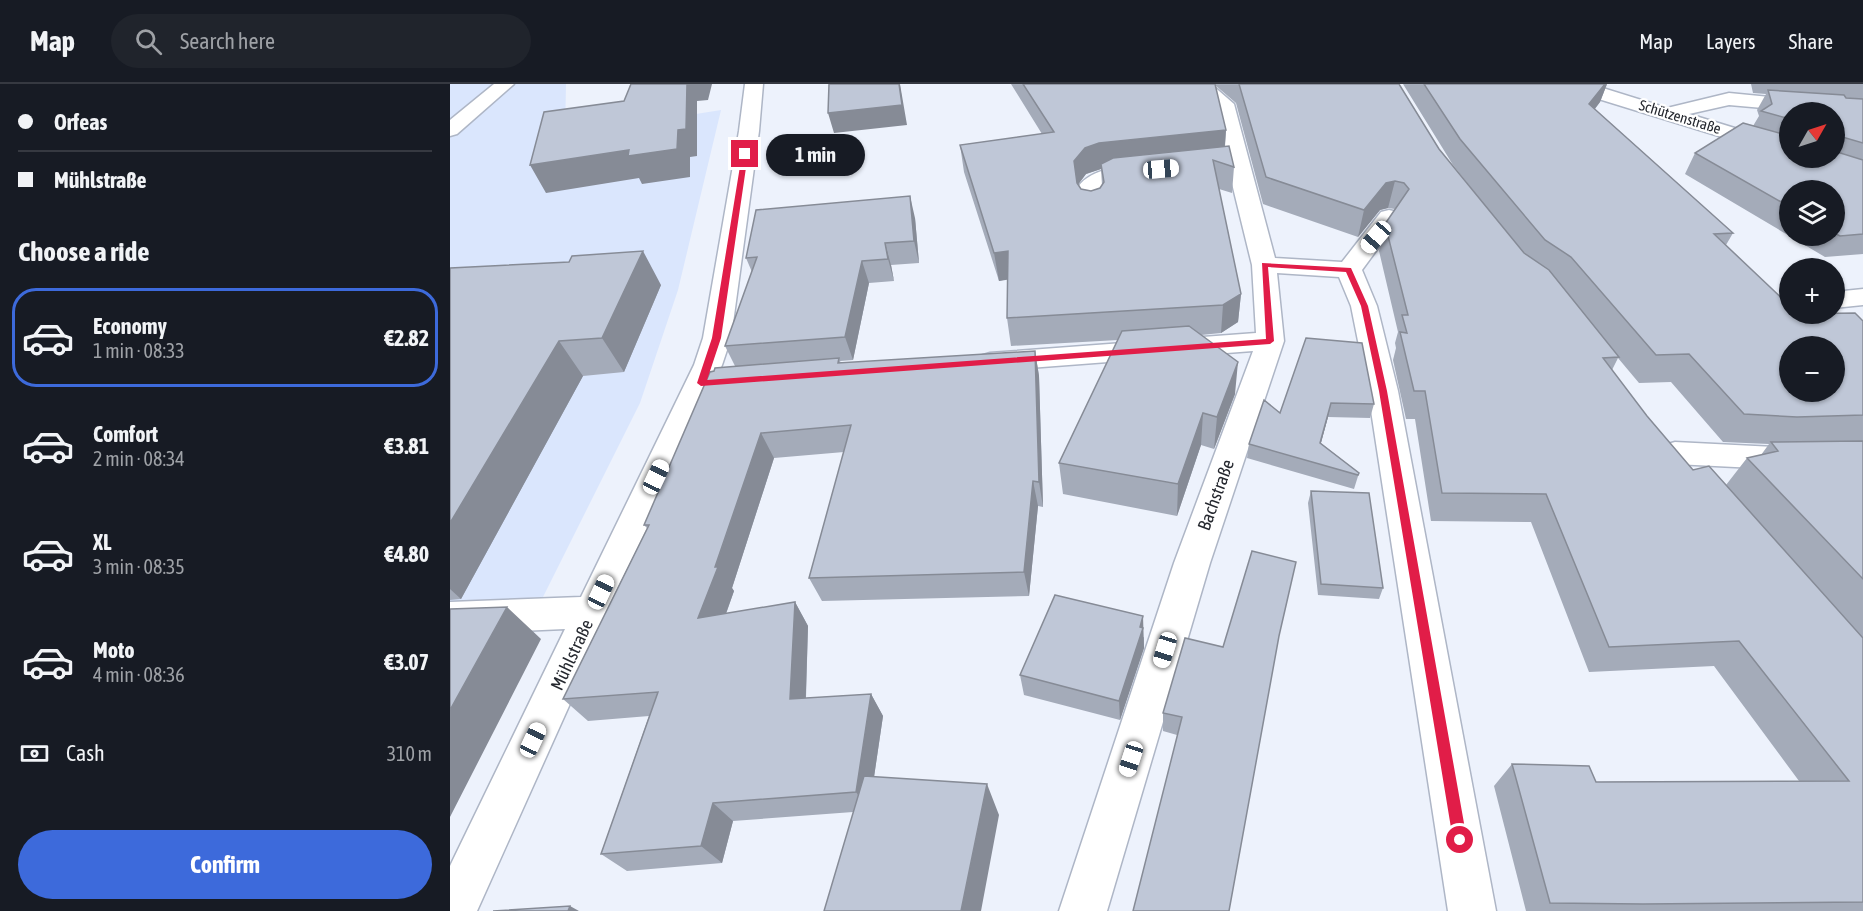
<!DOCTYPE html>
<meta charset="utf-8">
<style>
:root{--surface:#171b24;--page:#20242c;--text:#f1f3f6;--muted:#9ea1a6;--line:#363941;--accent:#3d6adb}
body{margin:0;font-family:"Asap Condensed",sans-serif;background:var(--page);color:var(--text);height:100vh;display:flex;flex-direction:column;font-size:22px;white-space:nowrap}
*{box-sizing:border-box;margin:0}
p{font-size:20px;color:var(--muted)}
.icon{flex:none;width:33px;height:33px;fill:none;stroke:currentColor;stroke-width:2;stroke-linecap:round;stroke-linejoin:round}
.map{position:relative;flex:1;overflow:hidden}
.side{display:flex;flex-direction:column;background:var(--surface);width:450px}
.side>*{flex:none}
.top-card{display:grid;align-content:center;height:132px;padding:0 18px;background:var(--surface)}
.needle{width:39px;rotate:51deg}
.buttons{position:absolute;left:1329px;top:18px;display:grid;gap:12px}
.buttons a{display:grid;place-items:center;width:66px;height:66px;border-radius:50%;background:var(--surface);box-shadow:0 2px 4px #0004;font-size:30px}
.end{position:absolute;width:27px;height:27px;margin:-14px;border:8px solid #e11d48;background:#fff;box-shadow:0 0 0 3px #fff}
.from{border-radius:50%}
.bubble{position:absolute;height:42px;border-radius:21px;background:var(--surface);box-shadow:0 2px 4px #0004;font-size:20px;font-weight:700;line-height:42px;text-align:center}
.car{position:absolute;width:18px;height:36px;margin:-18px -9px;border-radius:8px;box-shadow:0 0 4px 2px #0007;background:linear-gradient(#fff 24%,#345 0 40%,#fff 0 76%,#345 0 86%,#fff 0)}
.top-card b{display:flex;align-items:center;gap:21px;height:57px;font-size:22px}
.top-card b+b{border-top:2px solid var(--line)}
.top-card i{width:15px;height:15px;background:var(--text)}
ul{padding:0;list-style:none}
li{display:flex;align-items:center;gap:18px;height:99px;margin:0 12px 9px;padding:0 6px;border:3px solid transparent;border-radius:24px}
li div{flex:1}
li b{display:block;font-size:22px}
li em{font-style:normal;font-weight:700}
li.on{border-color:var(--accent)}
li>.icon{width:54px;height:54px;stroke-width:1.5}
h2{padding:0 18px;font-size:27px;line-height:72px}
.pay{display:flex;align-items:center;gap:15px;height:66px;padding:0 18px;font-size:22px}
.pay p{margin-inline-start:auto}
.primary-button{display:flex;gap:12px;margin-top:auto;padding:12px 18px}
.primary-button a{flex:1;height:69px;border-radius:36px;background:var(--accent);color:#fff;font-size:24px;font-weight:700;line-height:69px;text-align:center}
header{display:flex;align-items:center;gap:36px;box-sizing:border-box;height:84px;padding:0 30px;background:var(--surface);border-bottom:2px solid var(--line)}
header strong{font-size:28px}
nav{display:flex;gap:33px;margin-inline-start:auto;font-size:21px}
.search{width:420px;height:54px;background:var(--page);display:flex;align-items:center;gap:15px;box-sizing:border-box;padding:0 21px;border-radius:33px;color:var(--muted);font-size:22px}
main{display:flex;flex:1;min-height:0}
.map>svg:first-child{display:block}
.built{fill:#dae6fd}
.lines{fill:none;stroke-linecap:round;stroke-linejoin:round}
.minor-casing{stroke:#aeb6c6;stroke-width:3}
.minor{fill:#fff;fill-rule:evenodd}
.wall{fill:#a4abb9;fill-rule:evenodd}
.shaded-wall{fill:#868b96}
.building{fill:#bfc7d7;stroke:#868b96;stroke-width:1.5;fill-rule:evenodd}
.route{fill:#e11d48}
.labels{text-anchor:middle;stroke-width:4.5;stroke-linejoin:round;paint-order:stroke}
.far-street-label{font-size:15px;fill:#25282f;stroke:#fff}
.street-label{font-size:18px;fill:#25282f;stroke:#fff}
</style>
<header>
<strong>Map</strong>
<div class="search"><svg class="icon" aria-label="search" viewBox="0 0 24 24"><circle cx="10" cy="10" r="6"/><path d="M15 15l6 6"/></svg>Search here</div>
<nav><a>Map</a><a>Layers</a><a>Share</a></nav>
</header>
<main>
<section class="side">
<div class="top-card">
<b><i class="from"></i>Orfeas</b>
<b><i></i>Mühlstraße</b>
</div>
<h2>Choose a ride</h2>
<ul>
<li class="on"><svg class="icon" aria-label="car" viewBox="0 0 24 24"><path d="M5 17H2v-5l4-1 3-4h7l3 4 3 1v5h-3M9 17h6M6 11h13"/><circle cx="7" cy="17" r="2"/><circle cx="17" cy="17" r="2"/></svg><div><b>Economy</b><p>1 min · 08:33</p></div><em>€2.82</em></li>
<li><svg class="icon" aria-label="car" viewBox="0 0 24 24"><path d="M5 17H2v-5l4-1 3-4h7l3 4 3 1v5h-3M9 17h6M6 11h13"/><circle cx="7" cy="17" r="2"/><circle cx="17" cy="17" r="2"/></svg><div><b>Comfort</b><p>2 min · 08:34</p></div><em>€3.81</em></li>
<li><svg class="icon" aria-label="car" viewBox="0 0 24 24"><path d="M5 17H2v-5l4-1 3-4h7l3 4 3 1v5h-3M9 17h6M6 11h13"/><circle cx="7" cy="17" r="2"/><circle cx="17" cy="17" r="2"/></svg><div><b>XL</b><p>3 min · 08:35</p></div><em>€4.80</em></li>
<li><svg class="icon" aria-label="car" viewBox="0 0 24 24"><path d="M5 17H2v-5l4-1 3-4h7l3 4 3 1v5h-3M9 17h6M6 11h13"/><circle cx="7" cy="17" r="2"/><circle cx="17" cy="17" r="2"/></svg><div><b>Moto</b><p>4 min · 08:36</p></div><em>€3.07</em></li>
</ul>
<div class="pay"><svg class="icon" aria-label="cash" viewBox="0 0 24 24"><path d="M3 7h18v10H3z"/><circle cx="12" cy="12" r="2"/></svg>Cash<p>310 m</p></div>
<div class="primary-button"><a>Confirm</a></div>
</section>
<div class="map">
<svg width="1413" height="827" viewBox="0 0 1413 827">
<rect width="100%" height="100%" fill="#edf2fc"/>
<!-- built -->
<path class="built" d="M0,0H116L115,51L271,26L228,206L190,319L93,513L0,519Z"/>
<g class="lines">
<!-- minor casing -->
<g class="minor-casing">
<path id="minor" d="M44,0H64L7,50L0,52V36Z
M295,0H313L309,47L281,254L272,281L27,827H0V782L115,545L0,550V518L131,513L244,281L253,254L289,47Z
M740,0H761L784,20L825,174L892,178L931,128L939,126L947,128L951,133L912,186L927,222L948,307L1046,827H998L918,307L901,222L889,193L827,189L834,257L760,479L657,827H609L724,479L803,267L540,287L530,284L526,278L530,272L540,269L806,249L802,181L777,79L774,54L765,22Z
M1111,0H1140L1217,24L1279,9L1413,22V34L1384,31V28H1358L1279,21L1239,30L1340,61V74H1343H1340L1113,4Z
M697,81L705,82L708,87L705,92C686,96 667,94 650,105L653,125L650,130L642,132L634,130L631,125L628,103C642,83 675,82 697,81Z
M1413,205V221L1384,224V208Z
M1225,358L1325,363L1413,360V382L1325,385L1225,380L1214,377L1209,369L1214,361Z"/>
</g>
<!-- minor -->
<use href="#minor" class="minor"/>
</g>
<!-- wall -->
<path class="wall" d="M561,0H949L989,65L1045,134L1003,81L953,0H1157L1150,18L1145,25L1283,149L1276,161L1340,230L1413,237V554L1352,486L1413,554V827H1076L1044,702L1062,680L1146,698L1349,697L1264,582L1139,588L1081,438L981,437L965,335H956L943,276L946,264L945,259L948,248L929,167L935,140L945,125L938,124L930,126L908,153L813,120L786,19L765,1L776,46L775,63L784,83L782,109L769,105L791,210L788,238L771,249L751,251L785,310L764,365L751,361L727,432L613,410L609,379L668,256L561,262L557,234V195L549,197L514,88L510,61L592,50ZM651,85L652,101L650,104L641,107L631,105L628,101L636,90ZM1168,274L1189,299L1221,298L1273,358L1319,360L1311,371L1297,374L1276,401L1243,386L1197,332L1162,286Z
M1301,0H1413V170L1375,173L1235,90L1245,69L1303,42L1309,32L1307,26L1316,10L1303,9ZM1340,28H1384V74H1340ZM1340,106H1384V152H1340Z
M465,134L469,179L441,181L444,197L419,199L403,276L390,277L391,279L585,267L589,292L593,423L588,422L579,512L372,517L359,494L394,368L324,374L282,504L284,507L276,530L345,518L358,542L356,614L421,610L433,632L424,693L549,731L403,728L283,737L272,779L177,787L151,770L199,632L138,637L113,615L197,444L194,441L264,287L285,282L275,262L302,188L296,174Z
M0,184L211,201L174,288L133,292L11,515L0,516Z
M856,254L924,320L920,334L878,333L871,359L909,389L904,405L797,374L799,360L830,329Z
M861,407L933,504L929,515L868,511L858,419Z
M846,478L727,651L713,647V629L773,563Z
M694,553V564L670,636L574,611L570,591Z"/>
<!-- shaded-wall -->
<path class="shaded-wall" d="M237,0H262L258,16L247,17V72L240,73V93L192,100L189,94L96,109L80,81L179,66L228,46Z
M449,0H450L457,41L384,49L378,29Z
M1155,0H1157L1150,18L1129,45L1139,20Z
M776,46L774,72L651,80V85L636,90L626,103L624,77L635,64L649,59Z
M945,97L938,124L930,126L908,153L914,126L936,99Z
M460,112L465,134L469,179L464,157Z
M435,159L441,181L444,197L438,175Z
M193,167L211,201L174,288L152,254Z
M558,167L562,195L549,197L544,169Z
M412,177L419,199L403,276L395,253Z
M791,210L788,238L771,249L773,221Z
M109,257L133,292L11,515L0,505V439Z
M585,267L589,292L593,423L589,398Z
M788,278L785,310L764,365L767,333Z
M881,319L878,333L867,373L870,359Z
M753,329L751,361L727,432L728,400Z
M311,349L324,374L282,504L284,507L266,557L248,534Z
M583,397L588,422L579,512L574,488Z
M345,518L358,542L355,637L340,615Z
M57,523L91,555L0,733V626Z
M693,532L694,564L670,636L669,617Z
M421,610L433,632L419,727L406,708Z
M537,700L549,731L531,827H511Z
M263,719L283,737L272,779L251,762Z
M120,822L129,827H118Z"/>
<!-- building -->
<path class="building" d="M181,0H237L236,45L228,46L227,65L178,72L179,66L80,81L94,28L174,17Z
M379,0H449L452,21L378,29Z
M573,0H765L776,46L649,59L635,64L624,77L627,99L631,105L641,107L650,104L654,98L651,80L663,74L779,62L784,83L763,76L791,210L773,221L557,234L558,167L544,169L510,61L604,48Z
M789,0H949L989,65L1074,169L1099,186L1169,273L1153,274L1197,332L1243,386L1259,382L1413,554V818L1193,820L1100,819L1062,680L1139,682L1146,698L1399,697L1289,557L1159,563L1096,410L992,409L975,307H964L950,248L957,249L952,231H958L935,140L959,105L954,99L945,97L936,99L914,126L816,93Z
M974,0H1155L1139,20L1283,149L1264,150L1340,222V230L1405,229L1413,237V331L1347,333L1294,330L1239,270L1206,271L1121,173L1095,156L1010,55ZM1340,262H1384V308H1340Z
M1318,6L1394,11L1396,14L1413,15V59L1389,52H1384V28H1340V35L1311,27L1322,20Z
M1293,39L1340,52V74H1384V67L1413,76V150L1390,152L1384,149V106H1340V123L1245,69Z
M460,112L464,157L435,159L438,175L412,177L395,253L275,262L307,173L296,174L306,126Z
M193,167L152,254L109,257L0,439V184L119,178L122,172Z
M739,242L788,278L767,333L753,329L728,400L609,379L672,247Z
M856,254L912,259L924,320L881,319L870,359L909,389L908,391L799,360L814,316L830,329Z
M585,267L589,398L583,397L574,488L359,494L401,341L311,349L265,483H268L248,534L345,518L340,615L421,610L406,708L263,719L251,762L151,770L208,608L113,615L199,441H194L260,288L264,287L265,284L389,274L388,279Z
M1413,357V495L1297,374L1328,367L1321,358Z
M861,407L919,409L933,504L871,500Z
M802,467L846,478L829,552L779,827H683L732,633L713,629L735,554L773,563Z
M605,511L693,532L690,543L693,544L669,617L570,591Z
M57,523L0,626V525Z
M414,692L537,700L511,827H374Z
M120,822L118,827H43Z"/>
<!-- route -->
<path class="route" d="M295,68L298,70L271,254L257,296L816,255L812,179L901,184L918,222L937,307L1017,756L1015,761L1010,763L1005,761L1003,756L929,307L911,222L896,188L818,183L824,257L820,260L251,302L247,299L262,254L292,70Z"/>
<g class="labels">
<!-- far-street labels -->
<g class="far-street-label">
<text transform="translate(1230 33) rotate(17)" y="5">Schützenstraße</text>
</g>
<!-- street labels -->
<g class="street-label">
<text transform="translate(766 411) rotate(-70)" y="6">Bachstraße</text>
<text transform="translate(122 571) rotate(-65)" y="6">Mühlstraße</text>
</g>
</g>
</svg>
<div class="buttons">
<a><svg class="needle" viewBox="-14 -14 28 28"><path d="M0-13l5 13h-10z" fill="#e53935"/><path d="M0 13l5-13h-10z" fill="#9ea1a6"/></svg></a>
<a><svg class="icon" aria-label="layers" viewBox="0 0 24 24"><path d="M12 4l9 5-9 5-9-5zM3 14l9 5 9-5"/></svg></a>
<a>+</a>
<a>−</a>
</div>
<i class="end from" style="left:1010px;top:756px"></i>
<i class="end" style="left:295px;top:70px"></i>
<div class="bubble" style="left:316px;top:50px;width:99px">1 min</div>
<i class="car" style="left:711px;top:85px;rotate:85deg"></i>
<i class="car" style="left:926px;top:153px;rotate:221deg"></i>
<i class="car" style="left:206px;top:393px;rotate:25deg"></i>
<i class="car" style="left:151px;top:508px;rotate:25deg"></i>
<i class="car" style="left:715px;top:566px;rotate:197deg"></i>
<i class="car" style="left:83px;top:656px;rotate:25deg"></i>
<i class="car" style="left:681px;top:675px;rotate:198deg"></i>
</div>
</main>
